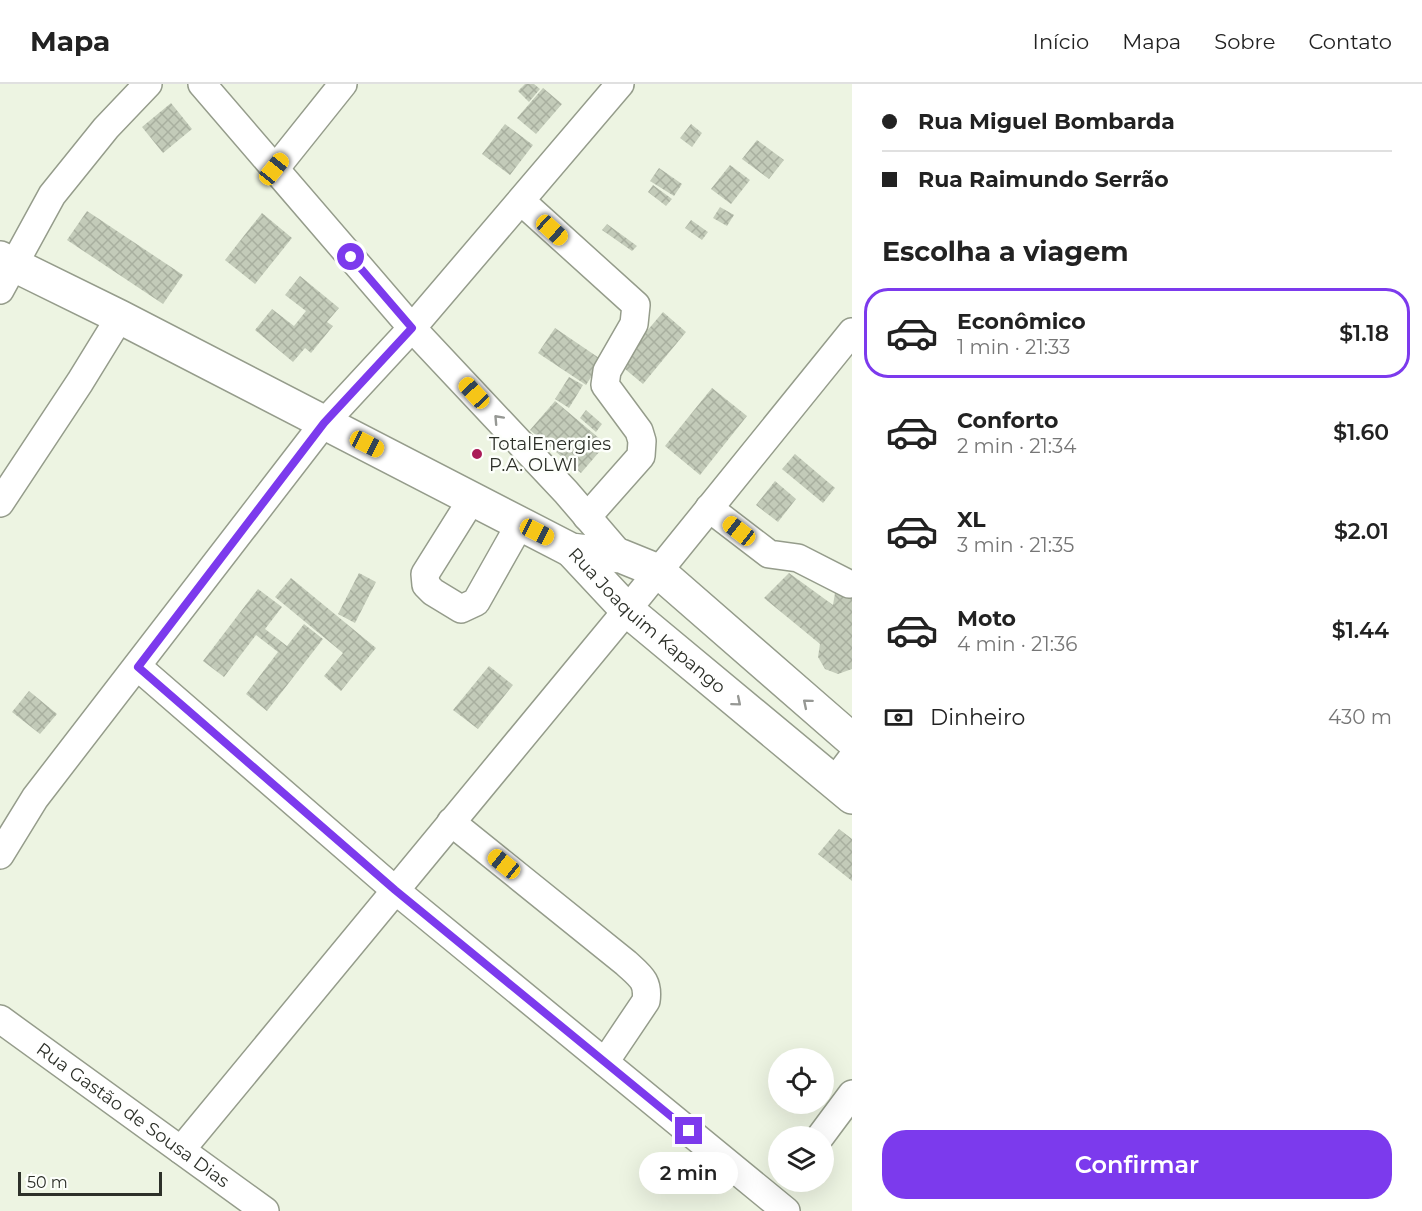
<!DOCTYPE html>
<html lang="pt">
<meta charset="utf-8">
<style>
:root{--surface:#fff;--page:#f6f6f6;--text:#222;--muted:#767676;--line:#e0e0e0;--accent:#7c3aed}
body{margin:0;font-family:Montserrat,sans-serif;background:var(--page);color:var(--text);height:100vh;display:flex;flex-direction:column;font-size:22px;white-space:nowrap}
*{box-sizing:border-box;margin:0}
p{font-size:20px;color:var(--muted)}
.icon{flex:none;width:33px;height:33px;fill:none;stroke:currentColor;stroke-width:2;stroke-linecap:round;stroke-linejoin:round}
.map{position:relative;flex:1;overflow:hidden}
.sheet{display:flex;flex-direction:column;background:var(--surface);width:570px}
.sheet>*{flex:none}
.top-card{display:grid;align-content:center;height:132px;padding:0 30px;background:var(--surface)}
.fabs{position:absolute;left:768px;top:964px;display:grid;gap:12px}
.fabs a{display:grid;place-items:center;width:66px;height:66px;border-radius:50%;background:var(--surface);box-shadow:0 6px 24px #0002;font-size:30px}
.scale{position:absolute;left:18px;bottom:15px;width:144px;box-sizing:border-box;padding-left:6px;border:3px solid #2d3029;border-top:0;font-size:16px;line-height:21px;white-space:nowrap;color:#2d3029;-webkit-text-stroke:4px #fdfffb;paint-order:stroke}
.end{position:absolute;width:27px;height:27px;margin:-14px;border:8px solid #7c3aed;background:#fff;box-shadow:0 0 0 3px #fff}
.from{border-radius:50%}
.bubble{position:absolute;height:42px;border-radius:21px;background:var(--surface);box-shadow:0 6px 24px #0002;font-size:20px;font-weight:600;line-height:42px;text-align:center}
.car{position:absolute;width:18px;height:36px;margin:-18px -9px;border-radius:8px;box-shadow:0 0 4px 2px #0007;background:linear-gradient(#f5c518 24%,#345 0 40%,#f5c518 0 76%,#345 0 86%,#f5c518 0)}
.top-card b{display:flex;align-items:center;gap:21px;height:57px;font-size:22px}
.top-card b+b{border-top:2px solid var(--line)}
.top-card i{width:15px;height:15px;background:var(--text)}
ul{padding:0;list-style:none}
li{display:flex;align-items:center;gap:18px;height:90px;margin:0 12px 9px;padding:0 18px;border:3px solid transparent;border-radius:24px}
li div{flex:1}
li b{display:block;font-size:22px}
li em{font-style:normal;font-weight:600}
li.selected{border-color:var(--accent)}
li>.icon{width:54px;height:54px;stroke-width:1.5}
h2{padding:0 30px;font-size:27px;line-height:72px}
.pay{display:flex;align-items:center;gap:15px;height:66px;padding:0 30px;font-size:22px}
.pay p{margin-inline-start:auto}
.cta{display:flex;gap:12px;margin-top:auto;padding:12px 30px}
.cta a{flex:1;height:69px;border-radius:24px;background:var(--accent);color:#fff;font-size:24px;font-weight:600;line-height:69px;text-align:center}
header{display:flex;align-items:center;gap:36px;box-sizing:border-box;height:84px;padding:0 30px;background:var(--surface);border-bottom:2px solid var(--line)}
header strong{font-size:28px}
nav{display:flex;gap:33px;margin-inline-start:auto;font-size:21px}
main{display:flex;flex:1;min-height:0}
.map>svg:first-child{display:block}
.building{fill:url(#building-cross-hatch)}
.lines{fill:none;stroke-linecap:round;stroke-linejoin:round}
.minor-casing{stroke:#959c8b;stroke-width:30}
.major-casing{stroke:#959c8b;stroke-width:36}
.minor{stroke:#fff;stroke-width:27}
.major{stroke:#fff;stroke-width:33}
.oneway{stroke:#969894}
.route{stroke:#7c3aed;stroke-width:8}
.poi-dot{fill:#aa1b58;stroke:#fdfffb;stroke-width:2}
.labels{text-anchor:middle;stroke-width:5;stroke-linejoin:round;paint-order:stroke}
.poi-label{font-size:18px;fill:#2d3029;stroke:#fdfffb;text-anchor:start}
.street-label{font-size:18px;fill:#2d3029;stroke:#fdfffb}
</style>
<header>
<strong>Mapa</strong>
<nav><a>Início</a><a>Mapa</a><a>Sobre</a><a>Contato</a></nav>
</header>
<main>
<div class="map">
<svg width="852" height="1127" viewBox="0 0 852 1127">
<defs>
<pattern id="building-cross-hatch" width="8" height="8" patternUnits="userSpaceOnUse" patternTransform="scale(1.5)"><rect width="8" height="8" fill="#c3cbb9"/><path d="M0 0l8 8M0 8l8-8" fill="none" stroke="#a8af9f"/></pattern>
</defs>
<rect width="100%" height="100%" fill="#edf4e2"/>
<!-- building -->
<path class="building" d="M525,0H534L540,5L529,18L518,7Z
M543,4L562,20L536,50L517,34Z
M171,19L192,45L163,69L142,43Z
M505,40L533,61L510,91L482,70Z
M691,40L702,49L692,63L680,54Z
M757,56L784,76L769,95L742,75Z
M730,81L750,96L731,120L711,105Z
M659,84L682,100L674,112L650,97Z
M653,101L672,115L666,122L648,108Z
M720,123L734,131L727,142L713,134Z
M87,127L183,191L163,220L67,156Z
M262,129L292,154L255,200L225,176Z
M691,136L708,148L702,156L685,144Z
M607,140L637,162L632,167L602,146Z
M300,192L339,224L327,238L333,242L311,269L305,264L293,278L255,246L272,225L294,242L306,227L285,211Z
M663,228L686,248L643,300L619,280Z
M555,244L602,276L586,301L538,269Z
M569,293L583,301L569,324L555,315Z
M712,304L747,332L700,391L665,362Z
M555,317L606,360L581,389L530,346Z
M586,326L602,340L596,348L580,334Z
M795,370L835,404L823,419L782,385Z
M775,397L796,415L778,438L756,421Z
M359,489L376,498L355,539L338,530Z
M789,489L833,521L835,509L852,511V585L838,590L825,585L818,573L820,560L764,514Z
M291,494L376,564L341,607L324,592L343,569L275,513Z
M258,505L282,523L265,545L287,562L304,540L323,555L267,627L246,610L278,568L256,551L224,593L203,577Z
M489,582L513,601L478,645L453,626Z
M29,607L57,630L40,650L12,628Z
M839,745L852,755V797L818,770Z"/>
<g class="lines">
<!-- minor casing -->
<g class="minor-casing">
<g id="minor">
<path d="M202,0L412,244L566,408L621,472"/>
<path d="M275,85L343,0"/>
<path d="M521,117L636,221L634,240L607,287L605,301L639,347L642,357L641,372L587,433"/>
<path d="M0,206L52,111L106,44L148,0"/>
<path d="M472,415L425,490L426,501L433,508L461,525L476,518L520,440"/>
<path d="M0,419L80,298L120,233"/>
<path d="M709,424L769,470L798,474L849,500"/>
<path d="M138,583L395,806L786,1127"/>
<path d="M834,698L852,674"/>
<path d="M451,738L626,879C640,892 649,897 646,917L605,978"/>
<path d="M0,771L35,714L324,339L412,244L620,0"/>
<path id="s1" d="M0,935L265,1127"/>
<path d="M820,1053L852,1010"/>
<path d="M181,1066L627,526L852,248"/>
</g>
</g>
<!-- major casing -->
<g class="major-casing">
<g id="major">
<path d="M0,174L120,233L571,466L621,472L658,487L852,656"/>
<path id="s2" d="M571,466L627,526L852,713"/>
</g>
</g>
<!-- minor -->
<use href="#minor" class="minor"/>
<!-- major -->
<use href="#major" class="major"/>
</g>
<!-- one-way arrows -->
<defs><path id="oneway-chevron" d="M-2-3.5L2.5 0L-2 3.5" fill="none" stroke-width="1.6" stroke-linecap="round" stroke-linejoin="round" transform="scale(1.5)"/></defs>
<g class="oneway">
<use href="#oneway-chevron" transform="translate(498 335) rotate(-133)"/>
<use href="#oneway-chevron" transform="translate(737 618) rotate(40)"/>
<use href="#oneway-chevron" transform="translate(807 619) rotate(-140)"/>
</g>
<g class="lines">
<!-- route -->
<path class="route" d="M351,173L412,244L324,339L138,583L395,806L689,1047"/>
</g>
<!-- markers -->
<circle class="poi-dot" cx="477" cy="370" r="6"/>
<g class="labels">
<!-- poi labels -->
<g class="poi-label">
<text x="489" y="366">TotalEnergies<tspan x="489" dy="21">P.A. OLWI</tspan></text>
</g>
<!-- street labels -->
<g class="street-label">
<text dy="6" stroke="none"><textPath href="#s2" startOffset="104">Rua Joaquim Kapango</textPath></text>
<text dy="6" stroke="none"><textPath href="#s1" startOffset="164">Rua Gastão de Sousa Dias</textPath></text>
</g>
</g>
</svg>
<div class="fabs">
<a><svg class="icon" aria-label="locate" viewBox="0 0 24 24"><circle cx="12" cy="12" r="6"/><path d="M12 2v4M12 18v4M2 12h4M18 12h4"/></svg></a>
<a><svg class="icon" aria-label="layers" viewBox="0 0 24 24"><path d="M12 4l9 5-9 5-9-5zM3 14l9 5 9-5"/></svg></a>
</div>
<div class="scale">50 m</div>
<i class="end from" style="left:351px;top:173px"></i>
<i class="end" style="left:689px;top:1047px"></i>
<div class="bubble" style="left:639px;top:1068px;width:99px">2 min</div>
<i class="car" style="left:274px;top:85px;rotate:39deg"></i>
<i class="car" style="left:552px;top:146px;rotate:132deg"></i>
<i class="car" style="left:474px;top:309px;rotate:317deg"></i>
<i class="car" style="left:367px;top:360px;rotate:117deg"></i>
<i class="car" style="left:739px;top:447px;rotate:308deg"></i>
<i class="car" style="left:537px;top:448px;rotate:117deg"></i>
<i class="car" style="left:504px;top:780px;rotate:309deg"></i>
</div>
<section class="sheet">
<div class="top-card">
<b><i class="from"></i>Rua Miguel Bombarda</b>
<b><i></i>Rua Raimundo Serrão</b>
</div>
<h2>Escolha a viagem</h2>
<ul>
<li class="selected"><svg class="icon" aria-label="car" viewBox="0 0 24 24"><path d="M5 17H2v-5l4-1 3-4h7l3 4 3 1v5h-3M9 17h6M6 11h13"/><circle cx="7" cy="17" r="2"/><circle cx="17" cy="17" r="2"/></svg><div><b>Econômico</b><p>1 min · 21:33</p></div><em>$1.18</em></li>
<li><svg class="icon" aria-label="car" viewBox="0 0 24 24"><path d="M5 17H2v-5l4-1 3-4h7l3 4 3 1v5h-3M9 17h6M6 11h13"/><circle cx="7" cy="17" r="2"/><circle cx="17" cy="17" r="2"/></svg><div><b>Conforto</b><p>2 min · 21:34</p></div><em>$1.60</em></li>
<li><svg class="icon" aria-label="car" viewBox="0 0 24 24"><path d="M5 17H2v-5l4-1 3-4h7l3 4 3 1v5h-3M9 17h6M6 11h13"/><circle cx="7" cy="17" r="2"/><circle cx="17" cy="17" r="2"/></svg><div><b>XL</b><p>3 min · 21:35</p></div><em>$2.01</em></li>
<li><svg class="icon" aria-label="car" viewBox="0 0 24 24"><path d="M5 17H2v-5l4-1 3-4h7l3 4 3 1v5h-3M9 17h6M6 11h13"/><circle cx="7" cy="17" r="2"/><circle cx="17" cy="17" r="2"/></svg><div><b>Moto</b><p>4 min · 21:36</p></div><em>$1.44</em></li>
</ul>
<div class="pay"><svg class="icon" aria-label="cash" viewBox="0 0 24 24"><path d="M3 7h18v10H3z"/><circle cx="12" cy="12" r="2"/></svg>Dinheiro<p>430 m</p></div>
<div class="cta"><a>Confirmar</a></div>
</section>
</main>
